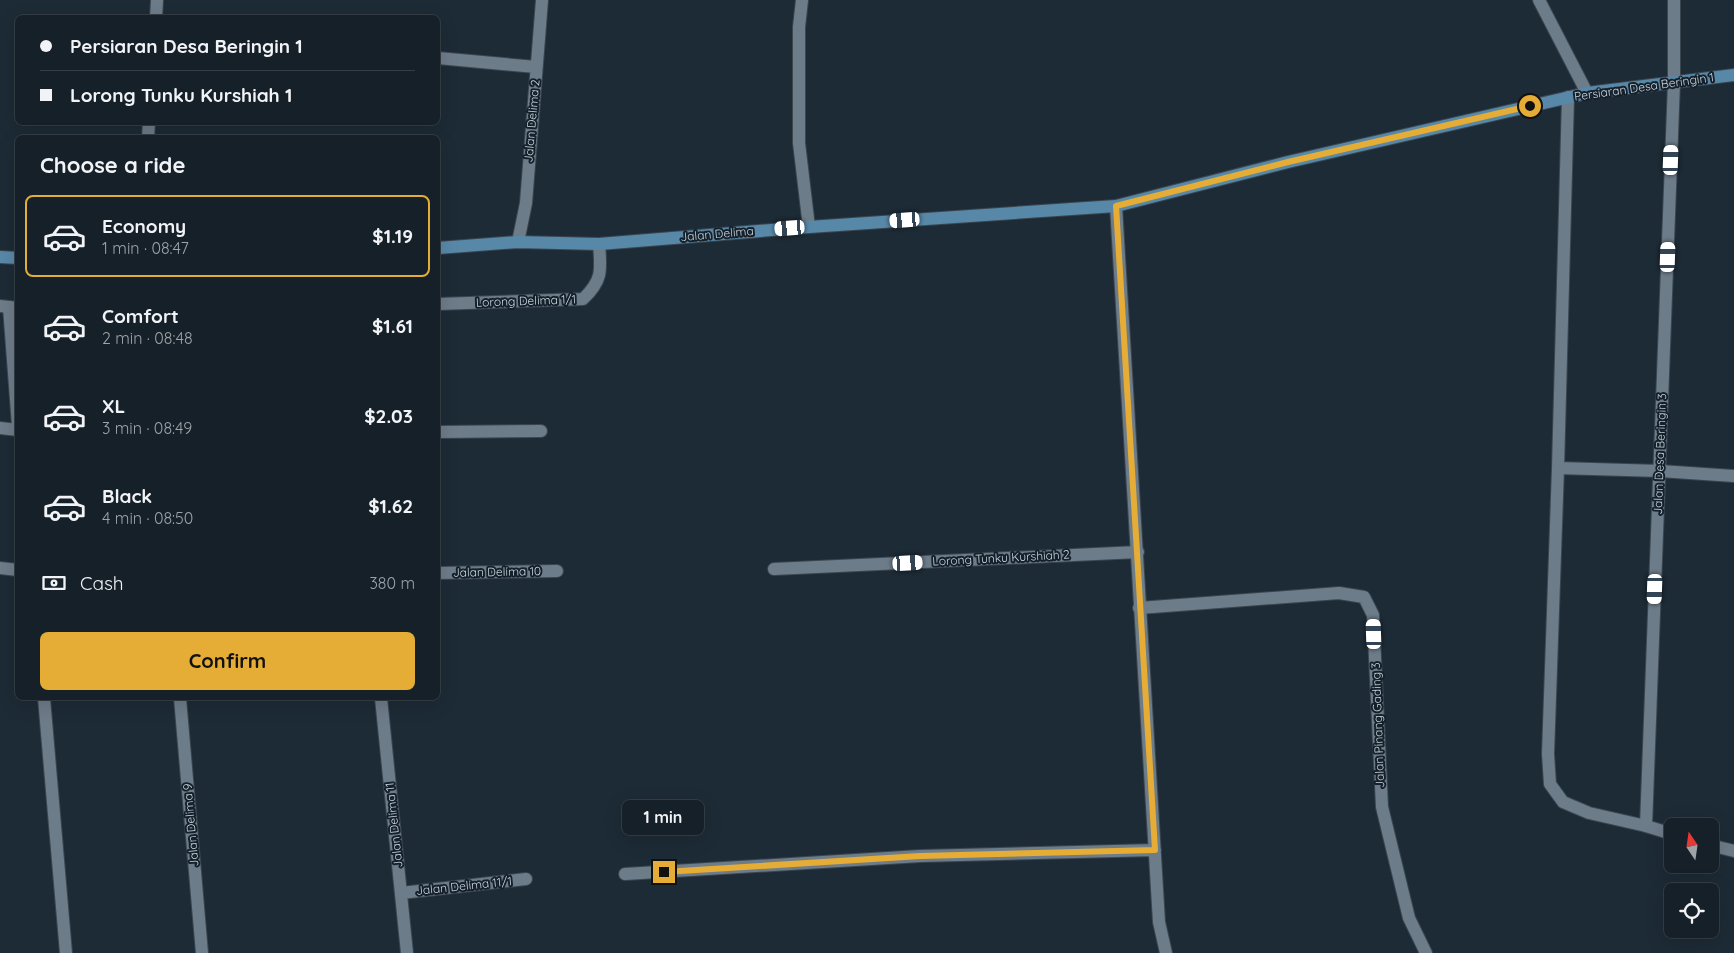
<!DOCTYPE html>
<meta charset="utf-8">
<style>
:root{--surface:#162028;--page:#1f2830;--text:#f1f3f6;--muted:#9ea3a8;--line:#353e45;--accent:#e5ad35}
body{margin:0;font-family:Quicksand,sans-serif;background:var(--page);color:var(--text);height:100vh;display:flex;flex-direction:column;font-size:19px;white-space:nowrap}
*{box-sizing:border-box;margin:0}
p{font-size:16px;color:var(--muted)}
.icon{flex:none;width:28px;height:28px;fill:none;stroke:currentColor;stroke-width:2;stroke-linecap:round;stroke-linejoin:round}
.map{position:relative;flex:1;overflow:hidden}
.sheet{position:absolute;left:15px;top:135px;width:425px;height:565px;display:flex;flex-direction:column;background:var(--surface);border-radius:8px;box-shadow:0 5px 20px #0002,0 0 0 1px var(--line)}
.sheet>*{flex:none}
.hud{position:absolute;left:15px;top:15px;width:425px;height:110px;border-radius:8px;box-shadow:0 5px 20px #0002,0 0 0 1px var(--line);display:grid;align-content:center;height:110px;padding:0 25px;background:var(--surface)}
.needle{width:32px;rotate:347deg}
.controls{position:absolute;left:1664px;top:818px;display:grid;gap:10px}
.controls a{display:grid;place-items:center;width:55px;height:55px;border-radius:8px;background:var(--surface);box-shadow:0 5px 20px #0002,0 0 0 1px var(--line);font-size:25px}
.end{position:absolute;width:22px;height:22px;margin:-11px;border:6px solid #e5ad35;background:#111;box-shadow:0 0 0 2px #111}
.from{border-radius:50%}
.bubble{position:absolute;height:35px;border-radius:8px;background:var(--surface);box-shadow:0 5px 20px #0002,0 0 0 1px var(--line);font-size:16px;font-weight:700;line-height:35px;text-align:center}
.car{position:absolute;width:15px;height:30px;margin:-15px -8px;border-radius:6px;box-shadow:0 0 4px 1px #0007;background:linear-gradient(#fff 24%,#345 0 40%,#fff 0 76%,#345 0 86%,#fff 0)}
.hud b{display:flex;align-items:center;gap:18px;height:48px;font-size:19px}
.hud b+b{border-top:1px solid var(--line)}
.hud i{width:12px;height:12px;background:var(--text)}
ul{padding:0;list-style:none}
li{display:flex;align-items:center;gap:15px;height:82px;margin:0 10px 8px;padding:0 15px;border:2px solid transparent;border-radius:8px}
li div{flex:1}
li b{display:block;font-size:19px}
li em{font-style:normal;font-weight:700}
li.on{border-color:var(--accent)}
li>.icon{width:45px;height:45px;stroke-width:1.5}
h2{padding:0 25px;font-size:22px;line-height:60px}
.pay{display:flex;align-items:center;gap:12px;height:55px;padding:0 25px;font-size:19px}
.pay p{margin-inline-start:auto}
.button{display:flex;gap:10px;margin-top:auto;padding:10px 25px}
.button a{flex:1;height:58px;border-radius:8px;background:var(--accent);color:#111;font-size:20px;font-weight:700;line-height:58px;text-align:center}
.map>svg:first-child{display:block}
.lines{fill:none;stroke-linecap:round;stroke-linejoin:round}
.service-casing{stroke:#3b464f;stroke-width:14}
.minor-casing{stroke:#3b464f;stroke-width:14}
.secondary-casing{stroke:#3b464f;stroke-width:14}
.service{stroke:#6d7c89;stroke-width:12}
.minor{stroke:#6d7c89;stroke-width:12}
.secondary{stroke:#5888a8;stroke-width:12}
.route{stroke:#e5ad35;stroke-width:6}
.labels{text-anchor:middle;stroke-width:4;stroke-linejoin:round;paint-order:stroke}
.street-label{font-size:12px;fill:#ced7de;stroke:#14212c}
</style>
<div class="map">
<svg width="1734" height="953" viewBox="0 0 1734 953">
<rect width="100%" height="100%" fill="#1d2b36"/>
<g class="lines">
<!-- service casing -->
<g class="service-casing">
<path id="service" d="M1568,97L1558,468L1548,754L1550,784L1563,802L1589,813L1646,826
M9,307L18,426
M0,428L18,430
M438,432L541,431
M1558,468L1660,471L1734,476
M44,698L66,953"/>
</g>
<!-- minor casing -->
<g class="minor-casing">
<path id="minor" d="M802,0L799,27V143L809,227
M1539,0L1587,93
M156,18L157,0
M438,58L536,67
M148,138L149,122
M1116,206L1159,922L1166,953
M518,242L526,203L542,0
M438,304L583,299C603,280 601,270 599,244
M0,306L18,308
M0,568L18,570
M774,569L1138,552
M438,573L557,571
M1139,608L1339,593L1364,597L1373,615L1382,807L1409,918L1426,953
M180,698L202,953
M381,698L407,953
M1672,834L1646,826L1674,82V0
M1710,845L1734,851
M625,874L920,856L1155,850
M401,893L526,879"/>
</g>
<!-- secondary casing -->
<g class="secondary-casing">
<path id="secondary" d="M438,248L518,242L599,244L809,227L1116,206L1288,162L1587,93L1734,75
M0,257L18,258"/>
</g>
<!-- service -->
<use href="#service" class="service"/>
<!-- minor -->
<use href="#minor" class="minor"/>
<!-- secondary -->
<use href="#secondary" class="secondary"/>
</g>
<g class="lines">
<!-- route -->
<path class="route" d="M664,872L920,856L1155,850L1116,206L1288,162L1530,106"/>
</g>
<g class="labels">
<!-- street labels -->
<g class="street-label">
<text transform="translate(1644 87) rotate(-8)" y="4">Persiaran Desa Beringin 1</text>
<text transform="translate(532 121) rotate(-85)" y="4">Jalan Delima 2</text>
<text transform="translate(717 234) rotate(-5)" y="4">Jalan Delima</text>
<text transform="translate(526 301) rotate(-2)" y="4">Lorong Delima 1/1</text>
<text transform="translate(1660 454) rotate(-88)" y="4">Jalan Desa Beringin 3</text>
<text transform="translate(1001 558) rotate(-3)" y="4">Lorong Tunku Kurshiah 2</text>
<text transform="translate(497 572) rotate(-1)" y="4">Jalan Delima 10</text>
<text transform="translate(1378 725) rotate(-92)" y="4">Jalan Pinang Gading 3</text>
<text transform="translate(191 825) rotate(-95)" y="4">Jalan Delima 9</text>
<text transform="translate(394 825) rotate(-96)" y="4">Jalan Delima 11</text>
<text transform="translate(464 886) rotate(-6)" y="4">Jalan Delima 11/1</text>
</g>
</g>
</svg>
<div class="controls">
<a><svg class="needle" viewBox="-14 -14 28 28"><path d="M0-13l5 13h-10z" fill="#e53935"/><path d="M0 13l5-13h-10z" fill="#9ea3a8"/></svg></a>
<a><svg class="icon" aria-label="locate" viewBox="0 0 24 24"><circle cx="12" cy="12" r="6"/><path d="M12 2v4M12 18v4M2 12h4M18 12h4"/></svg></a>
</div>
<i class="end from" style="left:1530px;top:106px"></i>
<i class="end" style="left:664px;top:872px"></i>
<div class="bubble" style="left:622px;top:800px;width:82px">1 min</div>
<i class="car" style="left:1671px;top:160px;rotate:2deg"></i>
<i class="car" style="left:905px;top:220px;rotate:266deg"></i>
<i class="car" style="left:790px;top:228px;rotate:266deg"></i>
<i class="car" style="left:1668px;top:257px;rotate:2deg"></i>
<i class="car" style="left:908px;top:563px;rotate:87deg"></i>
<i class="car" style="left:1655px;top:589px;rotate:182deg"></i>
<i class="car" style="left:1374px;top:634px;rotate:358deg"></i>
<div class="hud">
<b><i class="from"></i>Persiaran Desa Beringin 1</b>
<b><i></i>Lorong Tunku Kurshiah 1</b>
</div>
<section class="sheet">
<h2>Choose a ride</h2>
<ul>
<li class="on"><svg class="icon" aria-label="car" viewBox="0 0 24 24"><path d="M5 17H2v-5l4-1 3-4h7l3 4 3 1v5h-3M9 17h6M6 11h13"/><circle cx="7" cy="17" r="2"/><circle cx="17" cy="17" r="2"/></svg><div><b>Economy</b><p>1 min · 08:47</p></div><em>$1.19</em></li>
<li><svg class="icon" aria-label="car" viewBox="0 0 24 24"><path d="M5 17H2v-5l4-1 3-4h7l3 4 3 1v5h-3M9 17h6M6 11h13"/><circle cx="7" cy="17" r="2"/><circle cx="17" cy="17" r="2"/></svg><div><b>Comfort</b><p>2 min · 08:48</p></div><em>$1.61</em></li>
<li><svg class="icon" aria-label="car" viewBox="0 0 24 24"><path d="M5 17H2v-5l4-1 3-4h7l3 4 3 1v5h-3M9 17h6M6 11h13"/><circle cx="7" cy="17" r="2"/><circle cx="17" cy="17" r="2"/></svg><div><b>XL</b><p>3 min · 08:49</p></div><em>$2.03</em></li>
<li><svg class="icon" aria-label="car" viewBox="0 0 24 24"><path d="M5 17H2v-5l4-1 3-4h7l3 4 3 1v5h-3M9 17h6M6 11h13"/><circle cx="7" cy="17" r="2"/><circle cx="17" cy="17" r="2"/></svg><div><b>Black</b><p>4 min · 08:50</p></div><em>$1.62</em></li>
</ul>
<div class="pay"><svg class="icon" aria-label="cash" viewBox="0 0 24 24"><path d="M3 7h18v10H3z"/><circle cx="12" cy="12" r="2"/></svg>Cash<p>380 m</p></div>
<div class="button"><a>Confirm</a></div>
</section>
</div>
